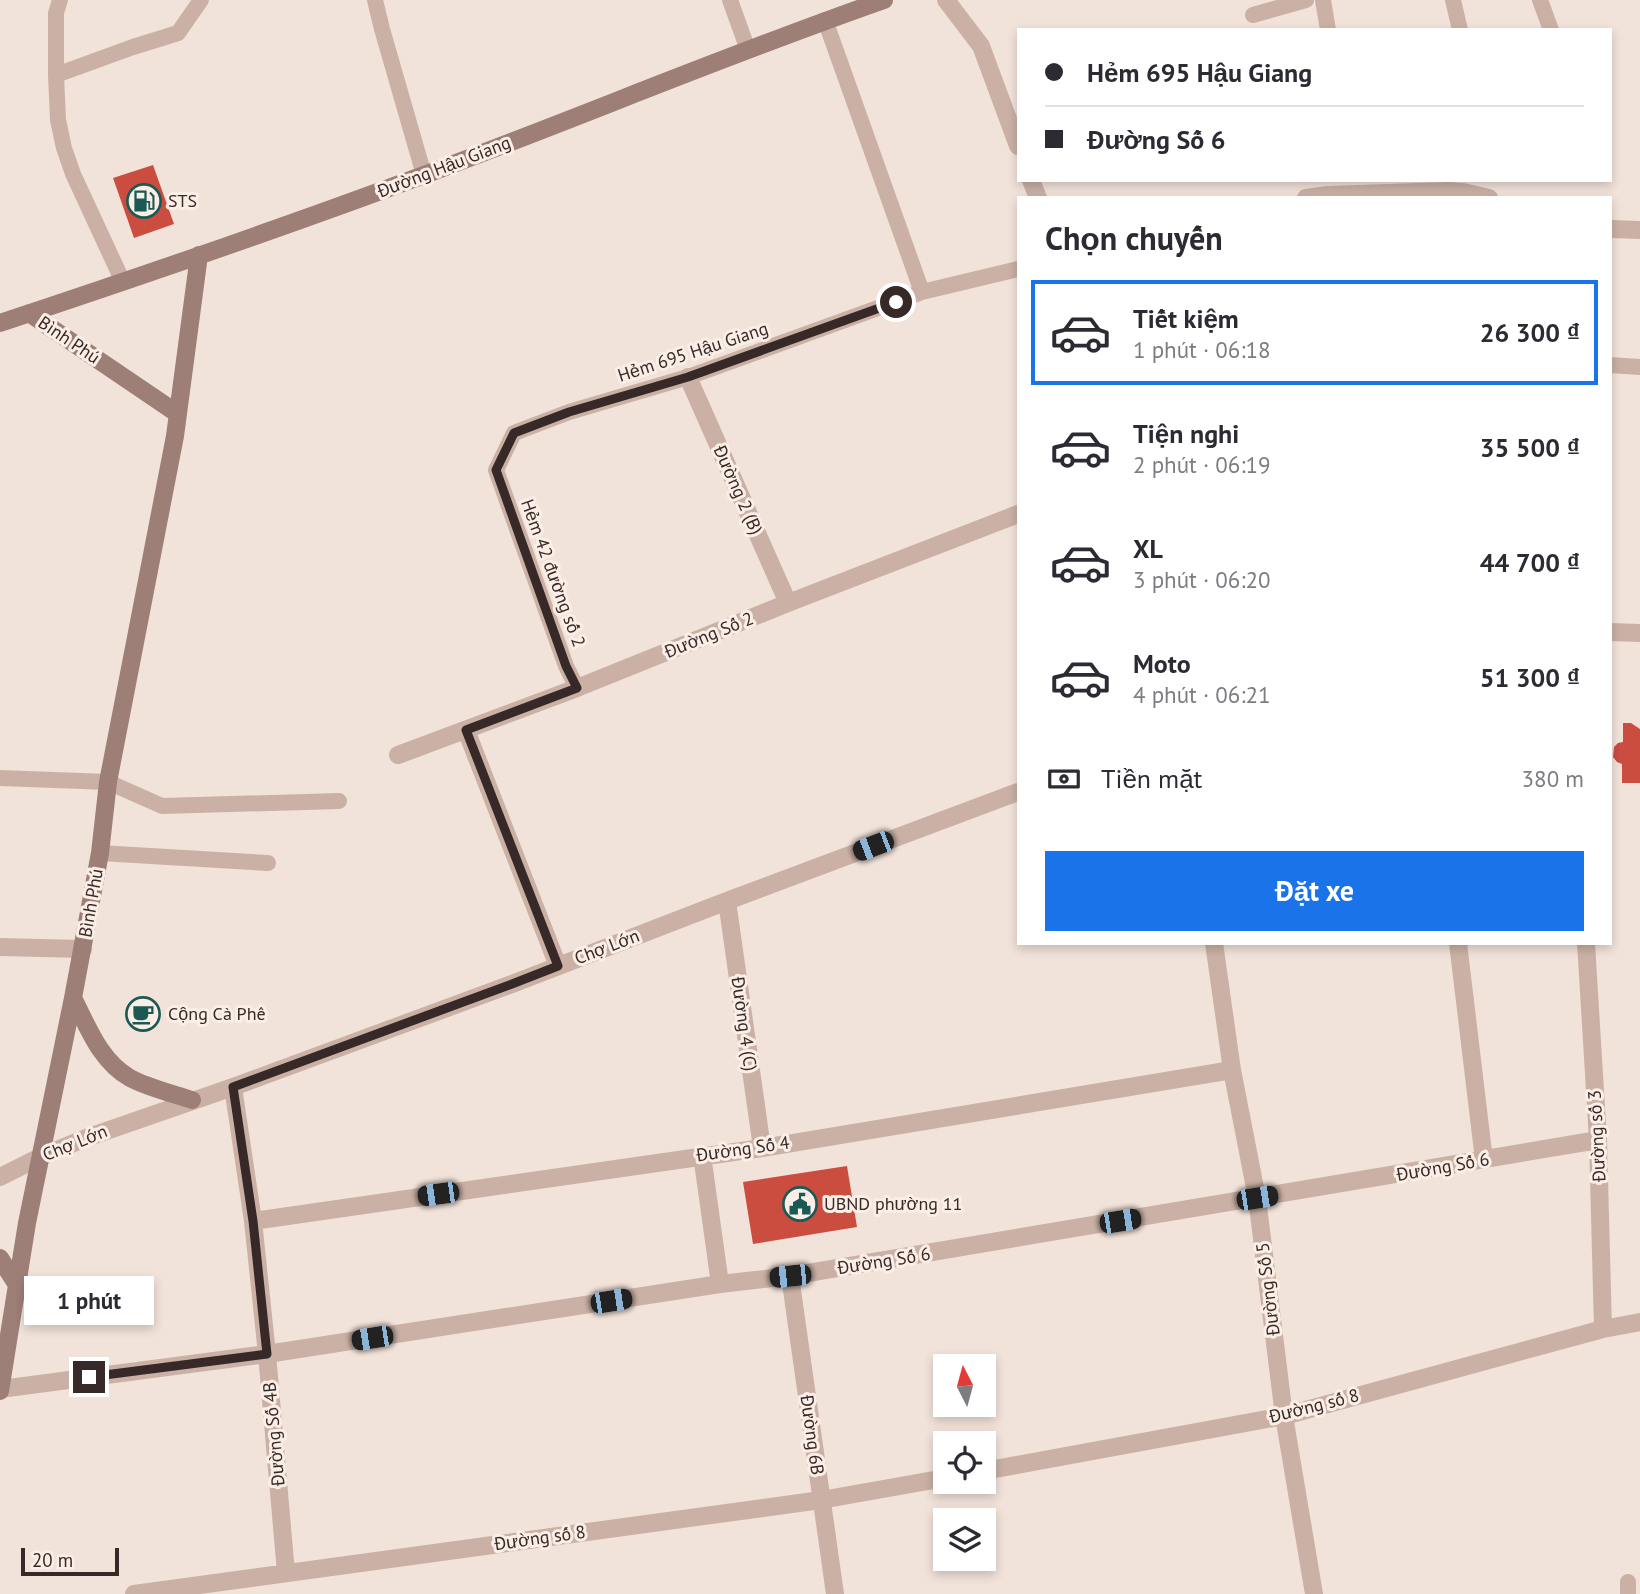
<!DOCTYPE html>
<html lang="vi">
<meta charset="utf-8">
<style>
:root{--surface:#fff;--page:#f7f7f7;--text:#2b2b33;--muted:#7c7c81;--line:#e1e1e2;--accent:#1a73e8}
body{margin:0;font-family:"PT Sans",sans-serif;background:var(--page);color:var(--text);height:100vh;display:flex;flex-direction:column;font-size:26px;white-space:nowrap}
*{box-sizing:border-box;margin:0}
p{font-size:23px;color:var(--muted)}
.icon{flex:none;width:38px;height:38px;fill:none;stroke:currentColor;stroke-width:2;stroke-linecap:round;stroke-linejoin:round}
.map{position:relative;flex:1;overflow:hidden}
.sheet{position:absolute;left:1017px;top:196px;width:595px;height:749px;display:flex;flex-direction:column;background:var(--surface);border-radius:0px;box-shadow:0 4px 10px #0003}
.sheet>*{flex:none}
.banner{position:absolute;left:1017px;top:28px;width:595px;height:154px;border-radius:0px;box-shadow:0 4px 10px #0003;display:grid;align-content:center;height:154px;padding:0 28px;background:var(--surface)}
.needle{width:46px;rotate:354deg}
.fabs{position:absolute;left:933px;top:1354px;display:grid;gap:14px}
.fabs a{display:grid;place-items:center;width:63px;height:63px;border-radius:0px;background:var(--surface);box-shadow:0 4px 10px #0003;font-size:35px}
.scale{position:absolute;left:21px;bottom:18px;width:98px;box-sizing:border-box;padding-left:7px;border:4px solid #362927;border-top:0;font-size:19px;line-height:24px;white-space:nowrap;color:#362927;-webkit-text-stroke:5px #faeee6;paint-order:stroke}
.end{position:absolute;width:32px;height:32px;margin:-16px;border:9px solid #362927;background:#fff;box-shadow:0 0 0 4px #fff}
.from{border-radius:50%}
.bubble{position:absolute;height:49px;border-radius:0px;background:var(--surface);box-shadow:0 4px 10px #0003;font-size:23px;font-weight:700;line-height:49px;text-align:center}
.car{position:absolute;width:21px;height:42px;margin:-21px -10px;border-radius:9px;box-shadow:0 0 5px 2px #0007;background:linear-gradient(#222 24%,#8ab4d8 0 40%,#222 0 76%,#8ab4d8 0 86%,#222 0)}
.banner b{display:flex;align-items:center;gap:24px;height:66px;font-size:26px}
.banner b+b{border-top:2px solid var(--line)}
.banner i{width:18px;height:18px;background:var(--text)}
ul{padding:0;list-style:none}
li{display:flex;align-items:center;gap:21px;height:105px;margin:0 14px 10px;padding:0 14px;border:4px solid transparent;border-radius:0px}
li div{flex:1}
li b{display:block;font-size:26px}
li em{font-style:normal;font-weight:700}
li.active{border-color:var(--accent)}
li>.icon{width:63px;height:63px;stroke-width:1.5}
h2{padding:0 28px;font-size:32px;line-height:84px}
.pay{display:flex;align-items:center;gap:18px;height:77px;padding:0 28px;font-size:26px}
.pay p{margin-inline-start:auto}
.action{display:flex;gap:14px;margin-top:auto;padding:14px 28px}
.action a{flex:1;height:80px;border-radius:0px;background:var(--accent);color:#fff;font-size:28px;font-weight:700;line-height:80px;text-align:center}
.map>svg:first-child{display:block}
.building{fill:#ca4d40}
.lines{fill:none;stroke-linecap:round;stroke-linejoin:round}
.lane{stroke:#cbb1a5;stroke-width:16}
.street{stroke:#cbb1a5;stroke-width:18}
.secondary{stroke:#9e7f77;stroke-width:18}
.route{stroke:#362927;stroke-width:9}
.labels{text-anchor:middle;stroke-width:6;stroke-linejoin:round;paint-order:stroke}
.street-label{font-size:18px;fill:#362927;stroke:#faeee6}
.poi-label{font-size:18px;fill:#362927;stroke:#faeee6;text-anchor:start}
</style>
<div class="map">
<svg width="1640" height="1594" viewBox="0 0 1640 1594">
<rect width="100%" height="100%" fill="#f2e3da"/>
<!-- building -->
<path class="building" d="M153,165L174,224L134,238L113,178Z
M1623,723H1631L1640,729V783H1622V764L1617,762L1613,757L1614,747L1618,743L1623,742Z
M847,1166L857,1227L753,1244L743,1182Z"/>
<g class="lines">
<!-- lane -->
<path class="lane" d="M60,0L56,13V75L58,120L64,148L73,174L123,282
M375,0L382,29L424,175
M730,0L748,50
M1323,0L1328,30
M1453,0L1460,30
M1540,0L1551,30
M1253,15L1306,0
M825,20L922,292
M56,75L133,47L178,33L201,0
M1610,365L1640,367
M577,688L566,666L496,470L514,433L569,412L688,377L922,292L1018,269
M0,778L108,782L162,806L339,801
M100,853L268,863
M1628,1594V1582"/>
<!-- street -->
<path class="street" d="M946,0L981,46L1018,146
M1031,180L1038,198
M1306,198L1328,195L1448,191L1463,192L1489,198
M1610,229L1640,230
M688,377L788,603
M1610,632L1640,633
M466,730L558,966
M398,755L577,688L788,603L1018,514
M727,901L762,1148
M1214,943L1232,1070L1257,1198L1284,1416L1314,1594
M1458,943L1484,1160
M1586,943L1598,1140L1603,1329
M0,947L83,949
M233,1087L253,1221L267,1354L286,1573
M702,1155L720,1284
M0,1177L40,1157L86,1138L233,1087L512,984L727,901L1018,792
M253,1221L762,1148L1232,1070
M790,1276L835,1594
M0,1389L267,1354L720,1284L790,1276L1598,1140
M984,1471L1284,1416L1603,1329L1640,1322
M134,1594L821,1500L945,1478"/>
<!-- secondary -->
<path class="secondary" d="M29,313L178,414
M0,323C142,276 284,227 424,175C578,118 729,54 884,0
M73,998C88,1027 100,1061 130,1078C146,1087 174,1094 192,1100
M0,1258L17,1285
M0,1391L27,1223L73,998L100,853L108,782L175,436L199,255"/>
</g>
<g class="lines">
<!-- route -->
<path class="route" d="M89,1377L267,1354L253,1221L233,1087L512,984L558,966L466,730L577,688L566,666L496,470L514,433L569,412L688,377L896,302"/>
</g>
<!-- icons -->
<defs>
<g id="fuel-ring" transform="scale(1.75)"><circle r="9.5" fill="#faeee6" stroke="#1b5954" stroke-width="1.5"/><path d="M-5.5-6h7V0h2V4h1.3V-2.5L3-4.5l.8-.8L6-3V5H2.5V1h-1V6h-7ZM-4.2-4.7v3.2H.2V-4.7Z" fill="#1b5954"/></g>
<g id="cafe-ring" transform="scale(1.75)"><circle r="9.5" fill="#faeee6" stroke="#1b5954" stroke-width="1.5"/><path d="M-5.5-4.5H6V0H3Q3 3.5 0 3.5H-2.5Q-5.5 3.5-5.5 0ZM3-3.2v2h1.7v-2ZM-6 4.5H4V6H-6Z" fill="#1b5954"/></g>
<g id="civic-ring" transform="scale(1.75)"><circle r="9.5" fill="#faeee6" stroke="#1b5954" stroke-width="1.5"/><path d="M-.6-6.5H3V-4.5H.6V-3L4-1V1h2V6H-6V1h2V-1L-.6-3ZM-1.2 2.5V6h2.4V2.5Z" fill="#1b5954"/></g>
</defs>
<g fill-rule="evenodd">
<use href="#fuel-ring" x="144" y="201"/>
<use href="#cafe-ring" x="143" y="1014"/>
<use href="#civic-ring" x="800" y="1204"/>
</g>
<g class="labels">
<!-- street labels -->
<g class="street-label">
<text transform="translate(444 167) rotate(-21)" y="6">Đường Hậu Giang</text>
<text transform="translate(69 340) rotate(34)" y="6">Bình Phú</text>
<text transform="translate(693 352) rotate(-18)" y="6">Hẻm 695 Hậu Giang</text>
<text transform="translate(738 490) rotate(66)" y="6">Đường 2 (B)</text>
<text transform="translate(553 573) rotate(70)" y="6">Hẻm 42 đường số 2</text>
<text transform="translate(709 635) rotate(-22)" y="6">Đường Số 2</text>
<text transform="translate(91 903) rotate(-80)" y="6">Bình Phú</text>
<text transform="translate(607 947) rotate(-21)" y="6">Chợ Lớn</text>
<text transform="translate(744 1024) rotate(82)" y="6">Đường 4 (C)</text>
<text transform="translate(1597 1136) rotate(-93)" y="6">Đường số 3</text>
<text transform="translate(75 1143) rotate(-22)" y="6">Chợ Lớn</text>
<text transform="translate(743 1149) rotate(-8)" y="6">Đường Số 4</text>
<text transform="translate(1443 1167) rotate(-10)" y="6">Đường Số 6</text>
<text transform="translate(884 1261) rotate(-9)" y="6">Đường Số 6</text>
<text transform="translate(1268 1289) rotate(-97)" y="6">Đường Số 5</text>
<text transform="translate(1314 1406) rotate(-14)" y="6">Đường số 8</text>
<text transform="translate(274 1434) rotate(-95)" y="6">Đường Số 4B</text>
<text transform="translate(812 1435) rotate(82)" y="6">Đường 6B</text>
<text transform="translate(540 1538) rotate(-8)" y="6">Đường số 8</text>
</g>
<!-- poi labels -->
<g class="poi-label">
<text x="168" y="207">STS</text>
<text x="168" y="1020">Cộng Cà Phê</text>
<text x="824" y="1210">UBND phường 11</text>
</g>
</g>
</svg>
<div class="fabs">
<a><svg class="needle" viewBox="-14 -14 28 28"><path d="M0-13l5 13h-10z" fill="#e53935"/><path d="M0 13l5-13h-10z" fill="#7c7c81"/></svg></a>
<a><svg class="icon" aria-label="locate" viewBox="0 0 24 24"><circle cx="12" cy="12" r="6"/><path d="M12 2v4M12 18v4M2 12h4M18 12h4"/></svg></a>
<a><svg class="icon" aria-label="layers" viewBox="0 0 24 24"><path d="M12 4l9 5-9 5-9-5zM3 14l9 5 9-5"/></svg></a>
</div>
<div class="scale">20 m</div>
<i class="end from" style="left:896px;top:302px"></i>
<i class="end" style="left:89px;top:1377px"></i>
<div class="bubble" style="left:24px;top:1276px;width:130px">1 phút</div>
<i class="car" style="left:873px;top:846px;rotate:249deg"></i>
<i class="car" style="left:438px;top:1194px;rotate:262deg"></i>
<i class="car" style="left:1257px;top:1198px;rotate:81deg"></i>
<i class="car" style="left:1120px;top:1221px;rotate:81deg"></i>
<i class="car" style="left:790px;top:1276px;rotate:264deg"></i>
<i class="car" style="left:611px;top:1301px;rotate:81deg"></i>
<i class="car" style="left:372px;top:1338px;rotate:261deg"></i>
<div class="banner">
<b><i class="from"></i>Hẻm 695 Hậu Giang</b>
<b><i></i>Đường Số 6</b>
</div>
<section class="sheet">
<h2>Chọn chuyến</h2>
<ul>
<li class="active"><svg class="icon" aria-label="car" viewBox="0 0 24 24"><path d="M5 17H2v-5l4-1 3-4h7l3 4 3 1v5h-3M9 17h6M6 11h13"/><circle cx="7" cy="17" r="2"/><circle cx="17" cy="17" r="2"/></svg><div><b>Tiết kiệm</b><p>1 phút · 06:18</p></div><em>26 300 ₫</em></li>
<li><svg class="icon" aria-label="car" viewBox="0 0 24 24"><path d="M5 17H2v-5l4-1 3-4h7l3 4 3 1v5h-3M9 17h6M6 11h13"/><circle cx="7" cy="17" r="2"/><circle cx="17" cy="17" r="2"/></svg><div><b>Tiện nghi</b><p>2 phút · 06:19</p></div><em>35 500 ₫</em></li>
<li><svg class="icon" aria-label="car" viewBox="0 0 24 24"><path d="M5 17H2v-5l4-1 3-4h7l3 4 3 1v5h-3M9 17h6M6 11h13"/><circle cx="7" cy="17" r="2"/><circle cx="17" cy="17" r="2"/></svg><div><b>XL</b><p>3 phút · 06:20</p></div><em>44 700 ₫</em></li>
<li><svg class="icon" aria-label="car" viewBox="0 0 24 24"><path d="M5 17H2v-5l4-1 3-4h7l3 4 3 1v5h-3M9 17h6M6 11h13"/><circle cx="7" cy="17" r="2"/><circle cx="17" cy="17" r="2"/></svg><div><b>Moto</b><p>4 phút · 06:21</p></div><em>51 300 ₫</em></li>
</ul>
<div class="pay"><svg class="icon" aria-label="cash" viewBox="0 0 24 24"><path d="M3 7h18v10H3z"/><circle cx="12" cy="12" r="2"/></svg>Tiền mặt<p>380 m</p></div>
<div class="action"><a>Đặt xe</a></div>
</section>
</div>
